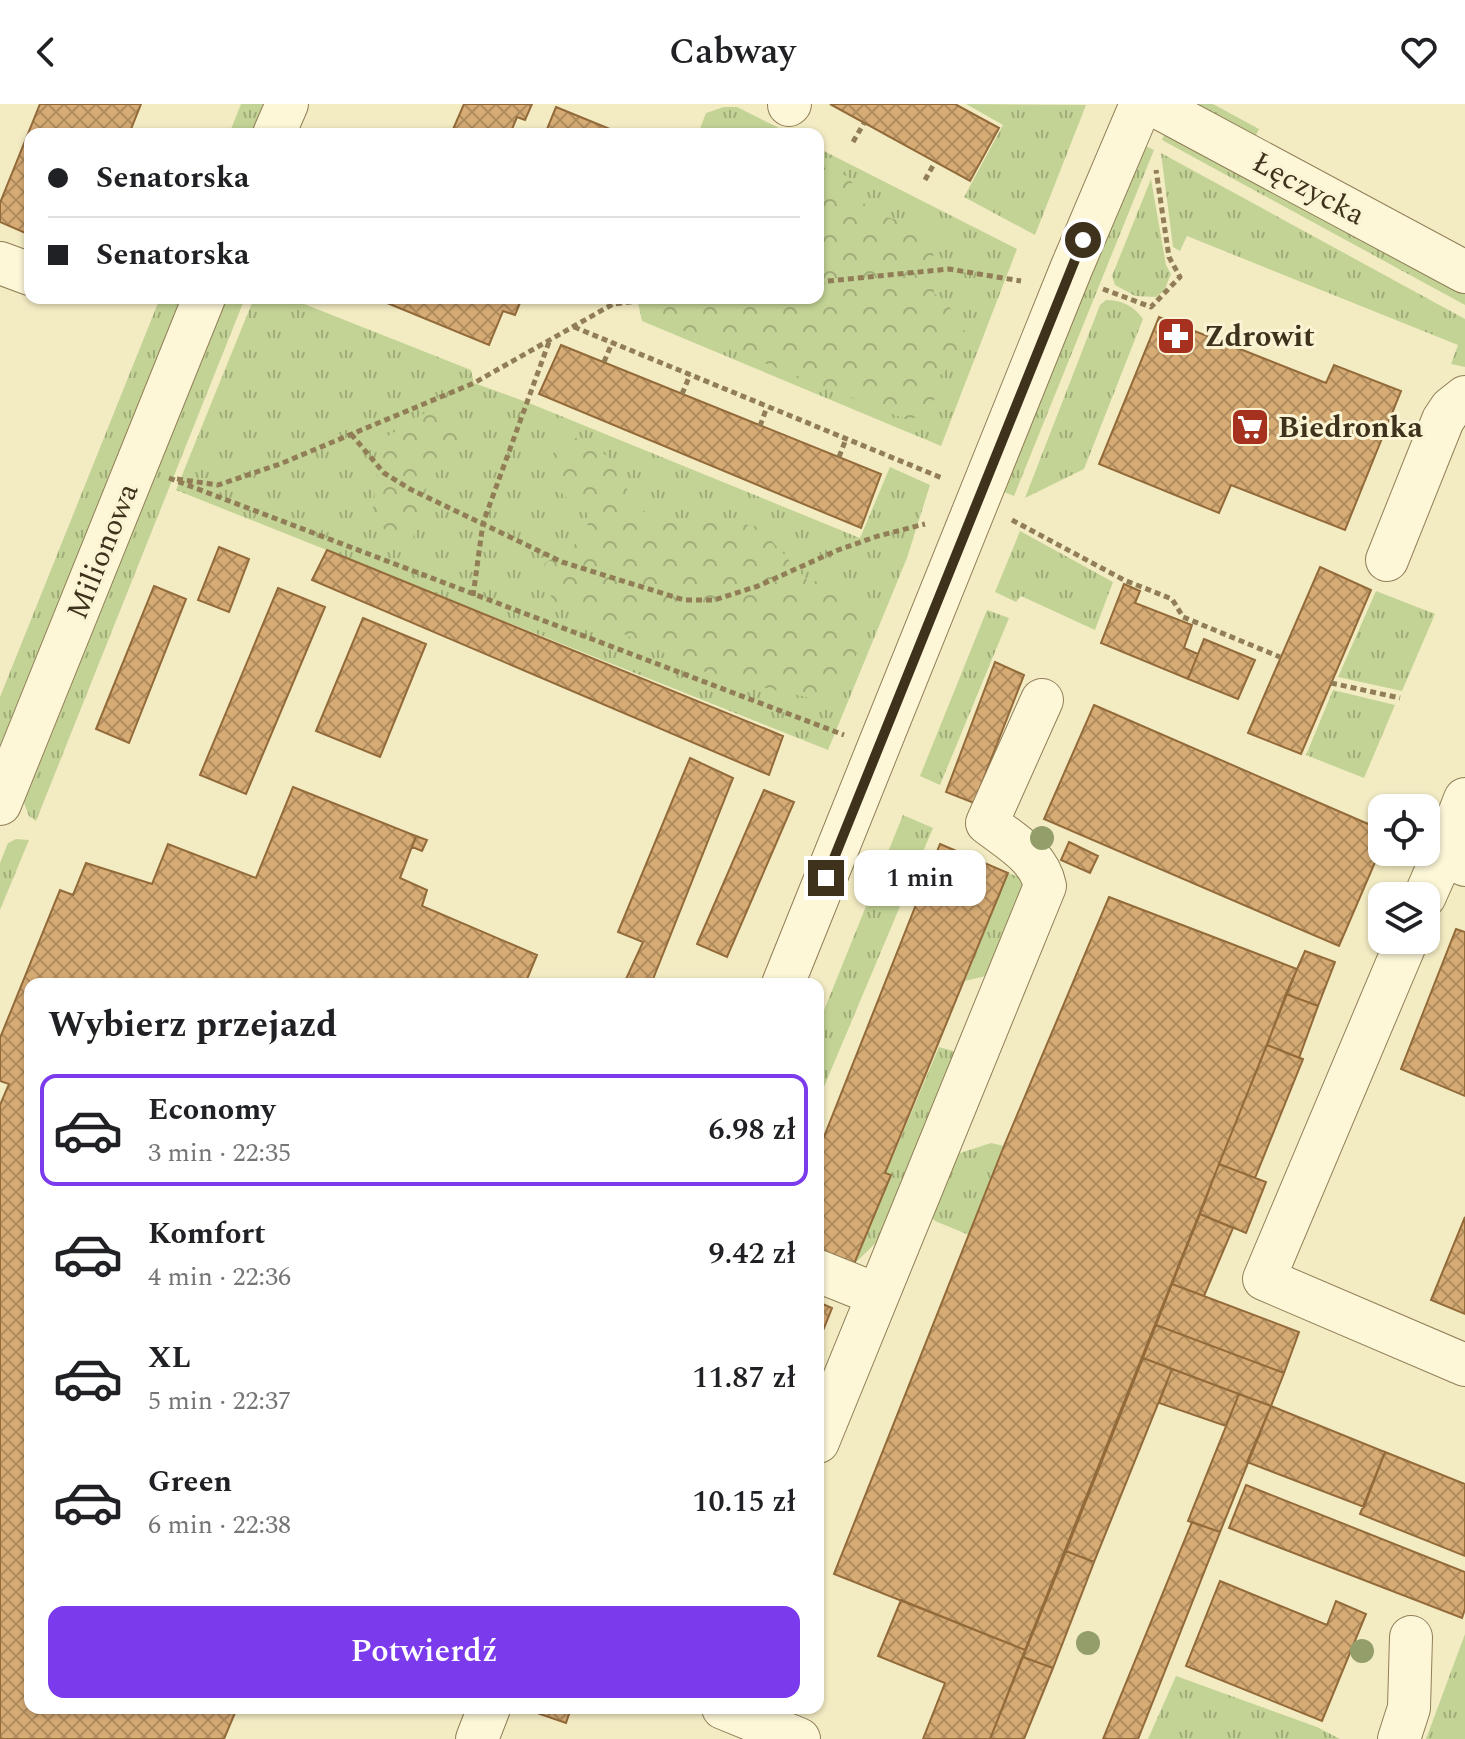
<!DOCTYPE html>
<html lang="pl">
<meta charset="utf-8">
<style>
:root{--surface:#fff;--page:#f6f6f6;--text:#202124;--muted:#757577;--line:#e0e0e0;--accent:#7c3aed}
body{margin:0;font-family:Spectral,serif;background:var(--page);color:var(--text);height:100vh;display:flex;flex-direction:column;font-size:30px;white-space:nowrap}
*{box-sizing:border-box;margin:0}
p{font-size:26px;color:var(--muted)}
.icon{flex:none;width:44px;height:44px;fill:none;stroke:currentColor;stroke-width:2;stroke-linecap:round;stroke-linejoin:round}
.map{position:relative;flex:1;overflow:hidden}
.details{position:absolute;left:24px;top:874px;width:800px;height:736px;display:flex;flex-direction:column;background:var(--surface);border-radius:16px;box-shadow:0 2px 6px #0004}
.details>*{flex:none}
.top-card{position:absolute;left:24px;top:24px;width:800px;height:176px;border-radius:16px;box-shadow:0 2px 6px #0004;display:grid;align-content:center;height:176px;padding:0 24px;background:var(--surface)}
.fabs{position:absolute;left:1368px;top:690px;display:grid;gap:16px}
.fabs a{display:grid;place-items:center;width:72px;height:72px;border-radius:16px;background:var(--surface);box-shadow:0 2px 6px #0004;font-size:40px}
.end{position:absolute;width:36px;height:36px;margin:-18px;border:10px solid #3f321d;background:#fff;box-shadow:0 0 0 4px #fff}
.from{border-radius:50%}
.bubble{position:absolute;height:56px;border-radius:16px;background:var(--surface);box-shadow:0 2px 6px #0004;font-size:26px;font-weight:600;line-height:56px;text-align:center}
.top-card b{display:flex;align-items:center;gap:28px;height:76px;font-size:30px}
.top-card b+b{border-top:2px solid var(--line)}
.top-card i{width:20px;height:20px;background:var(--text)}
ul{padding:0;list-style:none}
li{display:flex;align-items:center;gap:24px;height:112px;margin:0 16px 12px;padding:0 8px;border:4px solid transparent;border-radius:16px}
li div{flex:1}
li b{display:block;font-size:30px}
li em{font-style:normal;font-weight:600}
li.active{border-color:var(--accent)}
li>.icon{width:72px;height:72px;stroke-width:1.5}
h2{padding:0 24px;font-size:36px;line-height:96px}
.action{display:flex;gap:16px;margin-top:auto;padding:16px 24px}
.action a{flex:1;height:92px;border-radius:16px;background:var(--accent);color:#fff;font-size:32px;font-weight:600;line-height:92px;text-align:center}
header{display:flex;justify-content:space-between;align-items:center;height:104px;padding:0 24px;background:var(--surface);font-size:36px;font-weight:600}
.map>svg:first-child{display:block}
.grass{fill:url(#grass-tufts)}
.forest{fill:url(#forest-crowns)}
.building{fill:url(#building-cross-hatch);stroke:#936a3a;stroke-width:2}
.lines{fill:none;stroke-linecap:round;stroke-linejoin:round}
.minor-casing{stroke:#917e57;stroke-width:44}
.path{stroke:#917e57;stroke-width:5;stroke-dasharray:6 4;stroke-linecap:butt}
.minor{stroke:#fdf7d8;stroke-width:42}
.tree{fill:#949e6a}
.route{stroke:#3f321d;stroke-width:10}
.labels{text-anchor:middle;stroke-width:6;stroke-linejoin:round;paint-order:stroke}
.street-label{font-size:30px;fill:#3f321d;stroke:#faf4d4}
.poi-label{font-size:30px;font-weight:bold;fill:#3f321d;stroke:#faf4d4;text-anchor:start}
</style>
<header><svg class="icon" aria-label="back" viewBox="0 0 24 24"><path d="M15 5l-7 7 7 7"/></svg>Cabway<svg class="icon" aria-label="heart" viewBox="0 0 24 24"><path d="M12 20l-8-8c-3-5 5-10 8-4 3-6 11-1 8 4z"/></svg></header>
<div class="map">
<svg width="1465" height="1635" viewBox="0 0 1465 1635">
<defs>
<pattern id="grass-tufts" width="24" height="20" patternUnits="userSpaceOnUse" patternTransform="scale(2)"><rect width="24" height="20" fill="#c3d395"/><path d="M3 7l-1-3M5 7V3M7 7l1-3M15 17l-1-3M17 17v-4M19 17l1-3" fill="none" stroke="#a0ac79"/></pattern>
<pattern id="forest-crowns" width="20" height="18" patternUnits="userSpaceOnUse" patternTransform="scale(2)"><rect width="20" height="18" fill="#c3d395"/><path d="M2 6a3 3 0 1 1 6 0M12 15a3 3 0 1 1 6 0" fill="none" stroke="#a0ac79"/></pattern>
<pattern id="building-cross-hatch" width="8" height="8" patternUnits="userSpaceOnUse" patternTransform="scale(2)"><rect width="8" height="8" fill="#d6ab74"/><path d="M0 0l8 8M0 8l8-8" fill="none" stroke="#af8c5f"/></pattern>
</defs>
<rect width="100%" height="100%" fill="#f3ecc3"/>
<!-- grass -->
<path class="grass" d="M241,0H265L252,30H229Z
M966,0L1086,1L1035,131L964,93L1003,21Z
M1185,0H1213L1259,25L1253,37Z
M724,3H737L791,30H698L706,9Z
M1167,25L1465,188V201L1162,36Z
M1139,39L1154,46L1014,392L999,386Z
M818,44L1017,145L941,342L642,217L637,194H818Z
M1161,49L1465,215V263L1451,260L1458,241L1187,132L1180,147L1173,143Z
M1151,75L1166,161L1171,170L1164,187L1156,193L1135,192L1115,181L1112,172Z
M160,194H181L0,643V593Z
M227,194H245L36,717L29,712L24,699Z
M254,194H289L471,266L474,279L529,299L860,434L890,363L930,381L907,454L828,646L176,386Z
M1106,196C1122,196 1134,202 1143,215L1084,365L1025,394L1100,201Z
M1020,427L1113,478L1095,526L1021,492L1016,498L995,488Z
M1376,487L1435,510L1402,587L1338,573Z
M987,506L1009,514L940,681L920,672Z
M1333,586L1395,601L1364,674L1306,651Z
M903,711L933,724L818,997V921Z
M16,735L29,736L0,806V759L8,739Z
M1008,769L1028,776L990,871L965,877Z
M939,943L960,949L880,1135L854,1160L891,1071L886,1069Z
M991,1039L1004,1042L969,1131L935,1117L929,1109L951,1058L960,1049Z
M1465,1530V1635H1426Z
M1176,1572L1317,1623L1340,1635H1148Z"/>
<!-- forest -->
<path class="forest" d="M818,61L849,73L861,97L879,111L933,126L934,189L951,205L967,231L954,260L935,275V293L929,312L905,315L654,215L652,194H818Z
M451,303L461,316L455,346L429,377L416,416L413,435L389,429L372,415L380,337L431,305Z
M579,333L611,355L632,395L655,418L698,420L728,417L759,423L808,477L833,478L865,506L855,556L829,598L716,573L553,497L542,471L545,459C565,447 591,437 588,410C555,384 546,385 555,341Z"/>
<!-- building -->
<path class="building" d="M40,0H141L129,30H30V131L0,118V99Z
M464,0H532L525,16L517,13L510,30H451Z
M830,0H955L999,24L970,77Z
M556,3L622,30H545Z
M375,194H522L515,211L503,207L489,241Z
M1159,213L1326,279L1334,261L1401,287L1345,426L1231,381L1219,409L1099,360Z
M561,241L881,370L861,424L539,290Z
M219,443L249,455L229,508L198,496Z
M327,446L783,632L769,671L312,476Z
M1320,463L1371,486L1301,650L1248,629Z
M1124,480L1140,487L1135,499L1192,521L1184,544L1198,550L1188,575L1101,539Z
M154,482L186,495L129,639L96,625Z
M278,484L325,503L246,690L200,671Z
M363,514L426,540L380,653L316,627Z
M1204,535L1255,556L1238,595L1188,575Z
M995,558L1024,571L974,699L946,688Z
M1094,601L1382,726V742L1339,842L1044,715Z
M690,654L733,674L651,880H636L626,875L643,838L618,828Z
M293,683L416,732L400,774L427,786L422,802L537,851L525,880H30V1604H237L224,1635H0V1001L9,980L0,977V934L60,786L73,791L86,759L152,780L168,740L256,774Z
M764,686L794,698L727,853L697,840Z
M416,732L427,736L422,747L412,743Z
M1069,738L1098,752L1090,769L1061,756Z
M940,740L1008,769L885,1069L891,1071L854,1160L818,1145V1048Z
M1109,793L1297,865L1025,1546L834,1470L1004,1042Z
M1456,825L1465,828V992L1401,965Z
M1305,847L1335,858L1318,902L1286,890Z
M1286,890L1318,902L1299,954L1267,941Z
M1267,941L1303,955L1255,1074L1219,1060Z
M1219,1060L1266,1078L1246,1129L1200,1110Z
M1200,1110L1233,1124L1204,1192L1172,1180Z
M1465,1113V1210L1431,1196Z
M1172,1180L1299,1228L1284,1269L1156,1221Z
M818,1198L832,1204L818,1239Z
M1156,1221L1284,1269L1271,1302L1143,1254Z
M1143,1254L1172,1265L1094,1458L1066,1447Z
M1172,1265L1239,1290L1226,1322L1159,1299Z
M1239,1290L1271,1302L1220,1428L1188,1417Z
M1271,1302L1385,1348L1364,1403L1247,1358Z
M1385,1348L1465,1380V1452L1360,1410Z
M1246,1381L1465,1468V1505L1462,1514L1229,1424Z
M1192,1418L1220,1428L1138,1635H1103Z
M1066,1447L1094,1458L1053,1564L1023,1553Z
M1220,1477L1327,1521L1336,1497L1366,1510L1322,1617L1186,1562Z
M901,1496L1025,1546L990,1635H923L945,1579L878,1552Z
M1023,1553L1053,1564L1024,1635H990Z
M532,1604H571L566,1619L531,1607Z"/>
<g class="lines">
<!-- minor casing -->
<g class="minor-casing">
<path id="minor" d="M1152,0L1465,168
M789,1L790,0
M274,30L287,0
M0,159L30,170
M1387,456L1443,316L1451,304L1465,293
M0,700L204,194
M1443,751L1465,695
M1425,792L1443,751L1465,761
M1407,836L1264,1175L1465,1261
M783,880L1071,165L1141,0
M818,1167L878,1191
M818,1338L1045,782C1039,752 1010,737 987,719L1042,596
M723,1604L799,1635
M477,1635L489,1604
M1399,1635L1409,1604L1411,1533"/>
</g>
<!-- path -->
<path class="path" d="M853,38L864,19
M925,76L935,58
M818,178L949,165L1021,177
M1103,185L1151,203L1180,173L1169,153L1156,66
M574,223L942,374
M604,258L612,239
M682,290L690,271
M760,322L767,303
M351,330L384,369L410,385L562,458L684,496H714L758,482L838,446L878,432L925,420
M839,353L846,335
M169,374L844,631
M177,375L218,381L280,360L474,279L613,200L666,194
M1012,416L1124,476L1172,495L1183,513L1280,553
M473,492L483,419L549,238
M1331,579L1400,594"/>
<!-- minor -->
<use href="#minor" class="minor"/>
</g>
<!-- trees -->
<g class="tree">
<circle cx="1042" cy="734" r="12"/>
<circle cx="1088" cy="1539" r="12"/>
<circle cx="1362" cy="1547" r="12"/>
</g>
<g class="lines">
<!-- route -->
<path class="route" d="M826,774L1083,136"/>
</g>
<!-- icons -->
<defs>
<g id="pharmacy-square" transform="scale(2)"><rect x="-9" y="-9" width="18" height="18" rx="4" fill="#a7311f" stroke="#faf4d4"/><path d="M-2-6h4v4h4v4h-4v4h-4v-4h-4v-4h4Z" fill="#fff"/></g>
<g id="supermarket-square" transform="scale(2)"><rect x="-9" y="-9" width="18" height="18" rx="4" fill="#a7311f" stroke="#faf4d4"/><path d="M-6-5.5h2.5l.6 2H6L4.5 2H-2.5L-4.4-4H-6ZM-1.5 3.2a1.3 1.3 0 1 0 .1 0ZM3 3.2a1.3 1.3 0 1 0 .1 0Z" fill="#fff"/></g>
</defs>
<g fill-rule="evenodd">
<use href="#pharmacy-square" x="1176" y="232"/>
<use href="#supermarket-square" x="1250" y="323"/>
</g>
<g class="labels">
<!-- street labels -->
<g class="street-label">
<text transform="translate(1309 84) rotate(28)" y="10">Łęczycka</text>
<text transform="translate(102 447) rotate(-68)" y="10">Milionowa</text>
</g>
<!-- poi labels -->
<g class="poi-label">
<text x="1204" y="242">Zdrowit</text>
<text x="1278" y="333">Biedronka</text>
</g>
</g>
</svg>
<div class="fabs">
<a><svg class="icon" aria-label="locate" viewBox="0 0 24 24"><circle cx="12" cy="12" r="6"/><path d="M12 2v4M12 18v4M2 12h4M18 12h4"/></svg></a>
<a><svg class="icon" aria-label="layers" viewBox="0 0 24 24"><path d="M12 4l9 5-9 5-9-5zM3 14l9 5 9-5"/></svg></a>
</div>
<i class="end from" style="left:1083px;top:136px"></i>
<i class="end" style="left:826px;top:774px"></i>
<div class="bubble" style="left:854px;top:746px;width:132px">1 min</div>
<div class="top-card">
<b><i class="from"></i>Senatorska</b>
<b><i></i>Senatorska</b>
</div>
<section class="details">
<h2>Wybierz przejazd</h2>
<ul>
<li class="active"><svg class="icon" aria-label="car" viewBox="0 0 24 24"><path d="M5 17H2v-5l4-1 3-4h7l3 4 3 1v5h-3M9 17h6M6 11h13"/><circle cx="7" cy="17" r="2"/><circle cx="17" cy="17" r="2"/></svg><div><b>Economy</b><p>3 min · 22:35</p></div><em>6.98 zł</em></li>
<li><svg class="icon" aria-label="car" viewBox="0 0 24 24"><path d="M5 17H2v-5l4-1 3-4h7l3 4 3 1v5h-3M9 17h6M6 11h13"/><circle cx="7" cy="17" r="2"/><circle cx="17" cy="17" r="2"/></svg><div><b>Komfort</b><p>4 min · 22:36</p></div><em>9.42 zł</em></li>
<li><svg class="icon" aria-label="car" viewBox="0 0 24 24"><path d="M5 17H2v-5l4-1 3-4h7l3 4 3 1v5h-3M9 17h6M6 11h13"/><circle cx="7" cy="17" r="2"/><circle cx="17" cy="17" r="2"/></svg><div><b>XL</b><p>5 min · 22:37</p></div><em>11.87 zł</em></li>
<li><svg class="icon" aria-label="car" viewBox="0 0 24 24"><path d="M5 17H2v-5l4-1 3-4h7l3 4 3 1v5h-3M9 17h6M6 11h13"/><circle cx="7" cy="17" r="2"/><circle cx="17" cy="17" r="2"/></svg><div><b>Green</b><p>6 min · 22:38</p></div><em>10.15 zł</em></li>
</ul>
<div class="action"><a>Potwierdź</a></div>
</section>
</div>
